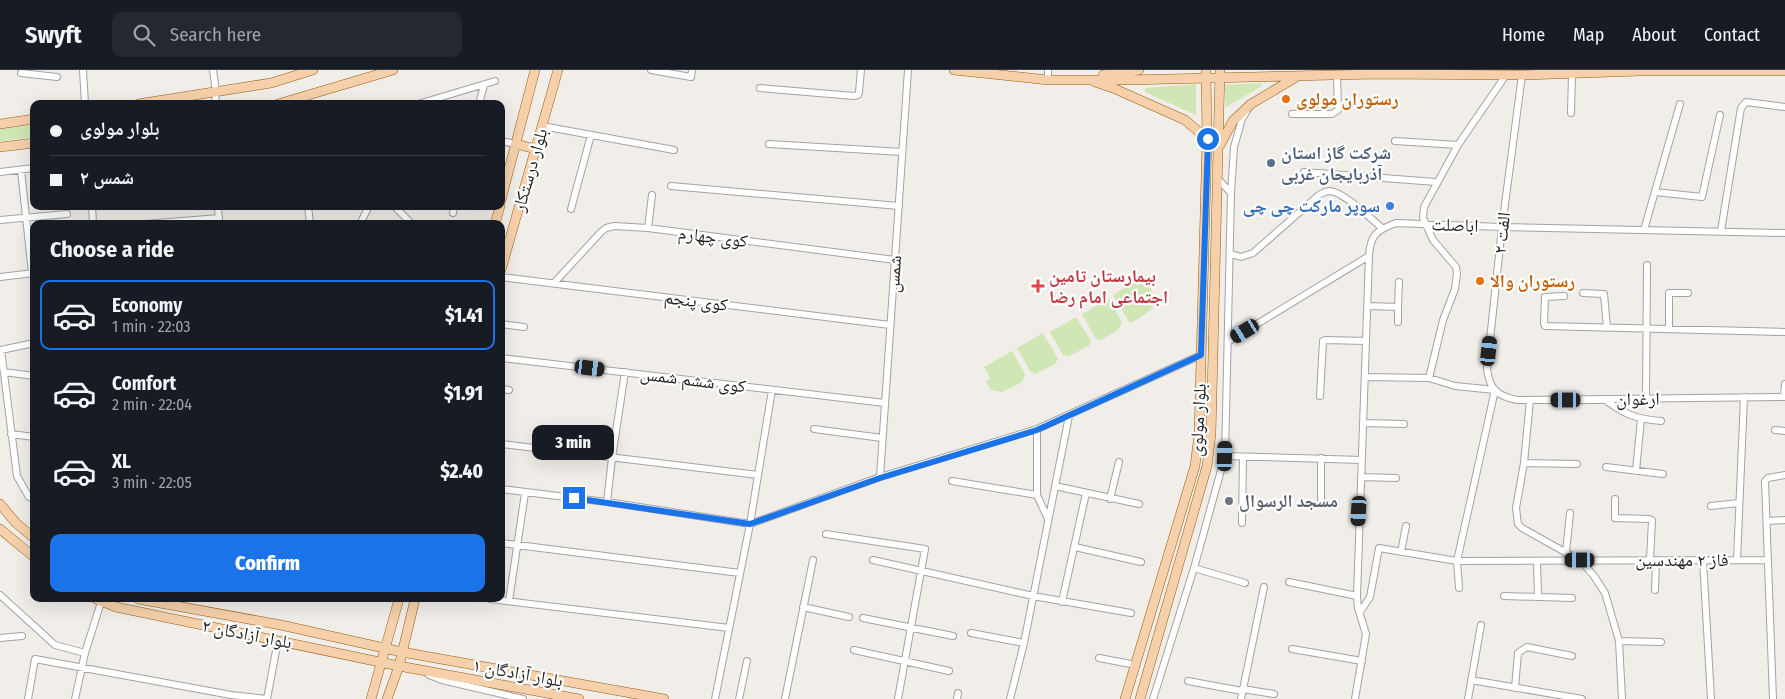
<!DOCTYPE html>
<meta charset="utf-8">
<style>
:root{--surface:#171b24;--page:#242831;--text:#f1f3f6;--muted:#9ea1a6;--line:#363941;--accent:#1a73e8}
body{margin:0;font-family:"Fira Sans Condensed","Noto Naskh Arabic",sans-serif;background:var(--page);color:var(--text);height:100vh;display:flex;flex-direction:column;font-size:19px;white-space:nowrap}
*{box-sizing:border-box;margin:0}
p{font-size:16px;color:var(--muted)}
.icon{flex:none;width:28px;height:28px;fill:none;stroke:currentColor;stroke-width:2;stroke-linecap:round;stroke-linejoin:round}
.map{position:relative;flex:1;overflow:hidden}
.details{position:absolute;left:30px;top:150px;width:475px;height:382px;display:flex;flex-direction:column;background:var(--surface);border-radius:10px;box-shadow:0 5px 20px #0002}
.details>*{flex:none}
.guide{position:absolute;left:30px;top:30px;width:475px;height:110px;border-radius:10px;box-shadow:0 5px 20px #0002;display:grid;align-content:center;height:110px;padding:0 20px;background:var(--surface)}
.end{position:absolute;width:22px;height:22px;margin:-11px;border:6px solid #1a73e8;background:#fff;box-shadow:0 0 0 2px #fff}
.from{border-radius:50%}
.bubble{position:absolute;height:35px;border-radius:10px;background:var(--surface);box-shadow:0 5px 20px #0002;font-size:16px;font-weight:800;line-height:35px;text-align:center}
.car{position:absolute;width:15px;height:30px;margin:-15px -8px;border-radius:6px;box-shadow:0 0 4px 1px #0007;background:linear-gradient(#222 24%,#8ab4d8 0 40%,#222 0 76%,#8ab4d8 0 86%,#222 0)}
.guide b{display:flex;align-items:center;gap:18px;height:48px;font-size:19px}
.guide b+b{border-top:1px solid var(--line)}
.guide i{width:12px;height:12px;background:var(--text)}
ul{padding:0;list-style:none}
li{display:flex;align-items:center;gap:15px;height:70px;margin:0 10px 8px;padding:0 10px;border:2px solid transparent;border-radius:10px}
li div{flex:1}
li b{display:block;font-size:19px}
li em{font-style:normal;font-weight:800}
li.current{border-color:var(--accent)}
li>.icon{width:45px;height:45px;stroke-width:1.5}
h2{padding:0 20px;font-size:22px;line-height:60px}
.cta{display:flex;gap:10px;margin-top:auto;padding:10px 20px}
.cta a{flex:1;height:58px;border-radius:10px;background:var(--accent);color:#fff;font-size:20px;font-weight:800;line-height:58px;text-align:center}
header{display:flex;align-items:center;gap:30px;box-sizing:border-box;height:70px;padding:0 25px;background:var(--surface);border-bottom:1px solid var(--line)}
header strong{font-size:24px}
nav{display:flex;gap:28px;margin-inline-start:auto;font-size:18px}
.search{width:350px;height:45px;background:var(--page);display:flex;align-items:center;gap:12px;box-sizing:border-box;padding:0 18px;border-radius:10px;color:var(--muted);font-size:19px}
.map>svg:first-child{display:block}
.grass{fill:#d0e6b4}
.lines{fill:none;stroke-linecap:round;stroke-linejoin:round}
.minor-casing{stroke:#a3a3a3;stroke-width:8}
.major-casing{stroke:#935e0d;stroke-width:10}
.minor{stroke:#fff;stroke-width:6}
.major{stroke:#f5d0ab;stroke-width:9}
.route{stroke:#1a73e8;stroke-width:6}
.food-dot{fill:#e8710a;stroke:#fff;stroke-width:2}
.service-dot{fill:#5c6f8a;stroke:#fff;stroke-width:2}
.shop-dot{fill:#3f7fe0;stroke:#fff;stroke-width:2}
.health-dot{fill:#e0444e;stroke:#fff;stroke-width:2}
.worship-dot{fill:#6b7280;stroke:#fff;stroke-width:2}
.labels{text-anchor:middle;stroke-width:4.5;stroke-linejoin:round;paint-order:stroke}
.food-label{font-size:18px;font-weight:bold;fill:#c56008;stroke:#fff;text-anchor:start}
.service-label{font-size:18px;font-weight:bold;fill:#4e5e75;stroke:#fff;text-anchor:start}
.street-label{font-size:18px;fill:#222;stroke:#fff}
.shop-label{font-size:18px;font-weight:bold;fill:#366cbe;stroke:#fff;text-anchor:end}
.health-label{font-size:18px;font-weight:bold;fill:#be3a42;stroke:#fff;text-anchor:start}
.worship-label{font-size:18px;font-weight:bold;fill:#5b616d;stroke:#fff;text-anchor:start}
</style>
<header>
<strong>Swyft</strong>
<div class="search"><svg class="icon" aria-label="search" viewBox="0 0 24 24"><circle cx="10" cy="10" r="6"/><path d="M15 15l6 6"/></svg>Search here</div>
<nav><a>Home</a><a>Map</a><a>About</a><a>Contact</a></nav>
</header>
<div class="map">
<svg width="1785" height="629" viewBox="0 0 1785 629">
<rect width="100%" height="100%" fill="#f1eee9"/>
<!-- grass -->
<path class="grass" d="M1261,13L1262,16L1226,37L1224,15Z
M1196,14V45L1145,22V18Z
M34,55V67L0,71V59Z
M1143,206C1160,232 1159,237 1132,252H1129L1113,225Z
M1109,229L1122,253L1118,260L1101,270L1095,268L1082,244Z
M1076,247L1091,271L1089,276L1069,286L1063,285L1050,262Z
M1043,263L1058,289L1055,294L1035,304L1030,301L1017,278Z
M1012,281L1025,304L1022,312L1002,322L991,320L986,311L990,308L984,297Z"/>
<g class="lines">
<!-- minor casing -->
<g class="minor-casing">
<path id="minor" d="M83,0L85,34
M213,0L216,22L215,34
M651,0L691,7L692,0
M21,3L57,7
M1522,5L1502,157L1487,298C1489,319 1497,326 1517,330L1785,327
M1048,10V0
M760,18L854,26L858,25L859,22L861,0
M418,34L495,11
M479,34L484,15
M1571,43L1572,4
M1292,44H1332L1338,40L1337,4
M542,56L674,80
M501,71L516,74
M1395,71L1458,75
M769,74L902,82
M21,100L32,203
M0,102L34,98
M1304,102L1436,112
M1219,110L1231,123
M671,116L899,136
M1655,122L1702,127L1720,45
M92,136L93,154
M218,136L219,154
M308,136L310,154
M394,136L412,154
M571,139L591,65
M453,143L454,136
M0,150L67,144
M145,154L219,148
M360,154L369,136
M648,158L652,125
M1644,160L1680,34
M1721,161L1741,38L1746,32L1785,37
M1231,184L1241,187L1253,183L1319,125C1323,123 1325,121 1330,121C1344,122 1371,149 1382,158
M0,207L34,203
M501,207L890,255
M554,213L601,162L606,158L614,156L648,158L895,190
M1583,223L1604,224L1607,258
M1564,226L1545,227L1544,253L1545,256L1785,262
M1368,236L1398,237L1399,212
M1398,252V237
M501,254L524,257
M1669,259V223H1688
M1229,271L1369,186C1370,165 1377,160 1396,153L1502,157L1785,163
M34,273L1,280L17,406L29,427L34,429
M501,288L885,333
M4,302L34,306
M1365,307L1429,308L1455,316L1495,320
M1429,308L1443,250L1455,219L1457,204L1456,197L1433,170L1423,148L1424,137L1458,75L1506,5
M501,319L509,320
M1320,326L1323,271L1325,270L1366,271
M1784,327L1785,314
M1646,328L1647,195
M1604,329C1624,344 1635,349 1661,351
M1530,330L1524,393L1516,438L1518,454L1522,458L1581,491L1594,506L1605,523L1619,571L1622,629
M1363,353L1404,354
M814,359L882,368
M1037,359V425L1048,449
M1775,360L1785,361
M11,364L34,367
M501,374L758,405
M1225,386L1362,390
M1524,393L1577,394
M1606,397L1663,404
M1636,401L1641,349
M880,407L908,0
M1361,407L1396,408
M952,411L1037,425
M1055,416L1139,434
M501,419L607,432L750,454L880,407L1037,359L1201,285
M1110,429L1119,392
M1321,429V388
M1615,429V448L1649,449L1652,450L1650,490
M607,432L612,388L625,302
M1711,436L1739,433
M1767,451L1785,450
M1242,453L1243,387
M826,464L925,479L898,629
M501,473L740,503
M1075,477L1141,492
M1401,482L1406,456
M1566,482L1570,443
M873,490L1033,526L1131,543
M1703,490L1711,629
M1737,490L1744,327
M1537,491L1538,526
M1194,498L1245,513
M1289,512L1357,526
M1459,518L1457,491L1495,320
M1655,520L1656,490
M0,525L55,575L85,583
M1504,526L1572,528
M490,529L729,558
M509,531L525,423
M1062,532L1086,423
M803,537L849,547
M1360,542L1370,527L1379,478L1457,491L1768,490
M863,548L953,566
M971,563L1024,573
M0,568L22,566
M1619,571L1661,572
M1292,579L1362,591
M854,580L949,601
M1099,588L1136,595
M429,605L442,610L523,629
M1471,610L1582,629
M1188,611L1242,621
M1515,618L1518,583L1527,577L1572,586
M1243,619L1274,624
M28,629L35,589L231,625L267,629
M75,629L85,583L102,529
M267,629L278,570
M715,629L750,454L772,320
M739,629L747,591
M785,629L813,490
M957,629L958,623
M1010,629L1024,573L1069,346
M1153,629L1194,498L1225,386L1231,123L1234,77L1242,49L1247,41
M1241,629L1264,517
M1355,629L1366,564L1358,538L1357,526L1369,186
M1468,629L1481,555
M1773,629L1765,411L1768,408L1785,405"/>
</g>
<!-- major casing -->
<g class="major-casing">
<path id="major" d="M954,0L1048,10H1128L1375,4L1522,5L1640,1H1785
M1103,5L1139,0
M1095,12L1113,18L1185,50L1207,69
M138,34L271,13L313,0
M278,34L393,0
M0,54L34,49
M516,74L536,79
M1220,75L1233,51L1251,34L1298,6
M0,77L34,73
M501,130L535,0
M495,154L500,136
M501,200L558,0
M0,434L16,453L34,468
M0,459L34,487
M96,529L116,537L399,596L579,629
M138,529L281,555L402,582L664,629
M371,629L399,529
M387,629L399,596L415,529
M1125,629L1195,396L1199,364L1207,69L1206,0
M1140,629L1207,396L1211,364L1220,0"/>
</g>
<!-- minor -->
<use href="#minor" class="minor"/>
<!-- major -->
<use href="#major" class="major"/>
</g>
<g class="lines">
<!-- route -->
<path class="route" d="M574,428L750,454L880,408L1037,360L1201,285L1208,69"/>
</g>
<!-- markers -->
<g class="food-dot">
<circle cx="1286" cy="29" r="5"/>
<circle cx="1480" cy="211" r="5"/>
</g>
<circle class="service-dot" cx="1271" cy="93" r="5"/>
<circle class="shop-dot" cx="1390" cy="136" r="5"/>
<path class="health-dot" d="M1035.5 208.5h5v5h5v5h-5v5h-5v-5h-5v-5h5z"/>
<circle class="worship-dot" cx="1229" cy="431" r="5"/>
<g class="labels">
<!-- food labels -->
<g class="food-label">
<text x="1296" y="35">رستوران مولوی</text>
<text x="1490" y="217">رستوران والا</text>
</g>
<!-- service labels -->
<g class="service-label">
<text x="1281" y="89">شرکت گاز استان<tspan x="1281" dy="21">آذربایجان غربی</tspan></text>
</g>
<!-- street labels -->
<g class="street-label">
<text transform="translate(530 100) rotate(-74)" y="6">بلوار درستکار</text>
<text transform="translate(1455 155) rotate(2)" y="6">اباصلت</text>
<text transform="translate(1502 163) rotate(-84)" y="6">الفت ۲</text>
<text transform="translate(713 167) rotate(7)" y="6">کوی چهارم</text>
<text transform="translate(894 204) rotate(-86)" y="6">شمس</text>
<text transform="translate(696 231) rotate(7)" y="6">کوی پنجم</text>
<text transform="translate(693 310) rotate(7)" y="6">کوی ششم شمس</text>
<text transform="translate(1638 329) rotate(-1)" y="6">ارغوان</text>
<text transform="translate(1198 350) rotate(-87)" y="6">بلوار مولوی</text>
<text x="1682" y="496">فاز ۲ مهندسین</text>
<text transform="translate(247 564) rotate(11)" y="6">بلوار آزادگان ۲</text>
<text transform="translate(518 603) rotate(10)" y="6">بلوار آزادگان ۱</text>
</g>
<!-- shop labels -->
<g class="shop-label">
<text x="1380" y="142">سوپر مارکت چی چی</text>
</g>
<!-- health labels -->
<g class="health-label">
<text x="1049" y="212">بیمارستان تامین<tspan x="1049" dy="21">اجتماعی امام رضا</tspan></text>
</g>
<!-- worship labels -->
<g class="worship-label">
<text x="1239" y="437">مسجد الرسوال</text>
</g>
</g>
</svg>
<i class="end from" style="left:1208px;top:69px"></i>
<i class="end" style="left:574px;top:428px"></i>
<div class="bubble" style="left:532px;top:355px;width:82px">3 min</div>
<i class="car" style="left:1245px;top:261px;rotate:239deg"></i>
<i class="car" style="left:1489px;top:281px;rotate:6deg"></i>
<i class="car" style="left:590px;top:298px;rotate:97deg"></i>
<i class="car" style="left:1566px;top:330px;rotate:270deg"></i>
<i class="car" style="left:1225px;top:386px;rotate:2deg"></i>
<i class="car" style="left:1359px;top:441px;rotate:183deg"></i>
<i class="car" style="left:1580px;top:490px;rotate:270deg"></i>
<div class="guide">
<b><i class="from"></i>بلوار مولوی</b>
<b><i></i>شمس ۲</b>
</div>
<section class="details">
<h2>Choose a ride</h2>
<ul>
<li class="current"><svg class="icon" aria-label="car" viewBox="0 0 24 24"><path d="M5 17H2v-5l4-1 3-4h7l3 4 3 1v5h-3M9 17h6M6 11h13"/><circle cx="7" cy="17" r="2"/><circle cx="17" cy="17" r="2"/></svg><div><b>Economy</b><p>1 min · 22:03</p></div><em>$1.41</em></li>
<li><svg class="icon" aria-label="car" viewBox="0 0 24 24"><path d="M5 17H2v-5l4-1 3-4h7l3 4 3 1v5h-3M9 17h6M6 11h13"/><circle cx="7" cy="17" r="2"/><circle cx="17" cy="17" r="2"/></svg><div><b>Comfort</b><p>2 min · 22:04</p></div><em>$1.91</em></li>
<li><svg class="icon" aria-label="car" viewBox="0 0 24 24"><path d="M5 17H2v-5l4-1 3-4h7l3 4 3 1v5h-3M9 17h6M6 11h13"/><circle cx="7" cy="17" r="2"/><circle cx="17" cy="17" r="2"/></svg><div><b>XL</b><p>3 min · 22:05</p></div><em>$2.40</em></li>
</ul>
<div class="cta"><a>Confirm</a></div>
</section>
</div>
